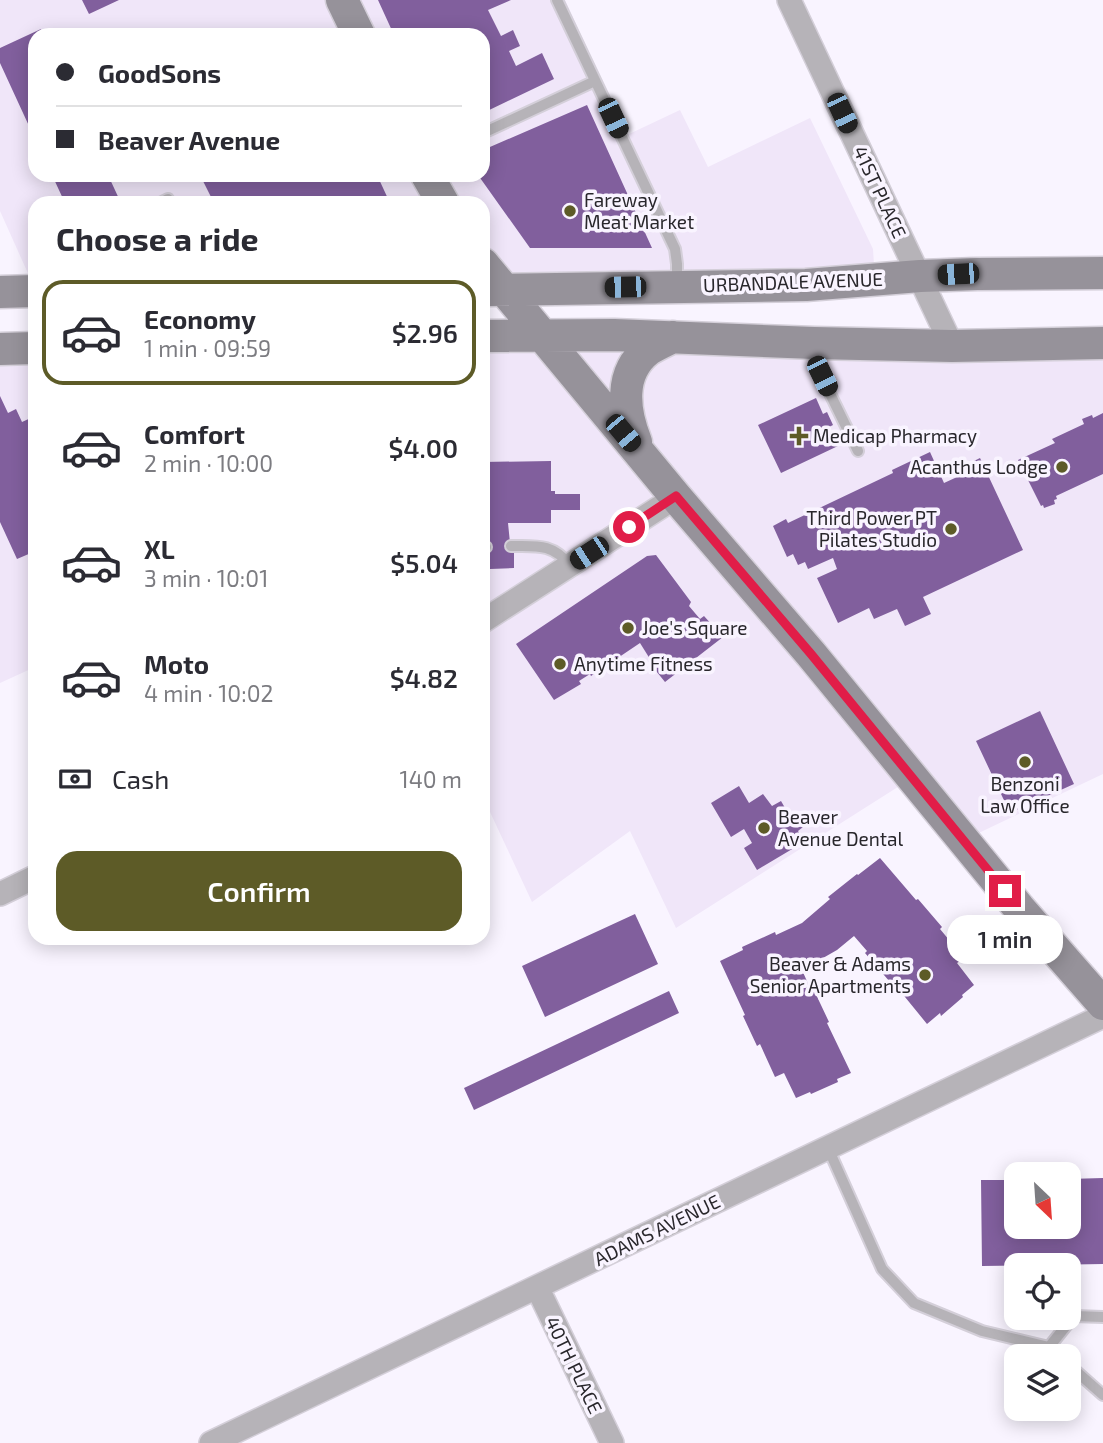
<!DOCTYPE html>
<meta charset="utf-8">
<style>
:root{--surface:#fff;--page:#f2f2f3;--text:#2b2b33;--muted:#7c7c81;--line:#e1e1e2;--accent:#5d5b27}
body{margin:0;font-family:"Exo 2",sans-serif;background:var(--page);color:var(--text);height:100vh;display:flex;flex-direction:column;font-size:26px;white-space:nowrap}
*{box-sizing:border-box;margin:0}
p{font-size:23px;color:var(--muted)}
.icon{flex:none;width:38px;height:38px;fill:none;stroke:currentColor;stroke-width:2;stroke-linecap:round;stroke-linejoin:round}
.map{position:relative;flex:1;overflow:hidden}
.details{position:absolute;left:28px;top:196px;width:462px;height:749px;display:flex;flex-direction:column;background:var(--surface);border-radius:21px;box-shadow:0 4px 18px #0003}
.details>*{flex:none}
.guide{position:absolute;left:28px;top:28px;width:462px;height:154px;border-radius:21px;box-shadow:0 4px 18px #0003;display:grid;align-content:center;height:154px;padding:0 28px;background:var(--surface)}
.needle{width:46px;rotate:155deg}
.fabs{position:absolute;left:1004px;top:1162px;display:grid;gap:14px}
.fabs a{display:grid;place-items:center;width:77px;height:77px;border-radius:14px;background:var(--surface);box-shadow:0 4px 18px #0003;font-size:35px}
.end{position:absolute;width:32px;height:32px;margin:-16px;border:9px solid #e11d48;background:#fff;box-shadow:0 0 0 4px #fff}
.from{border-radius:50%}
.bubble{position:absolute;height:49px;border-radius:21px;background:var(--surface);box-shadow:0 4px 18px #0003;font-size:23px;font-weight:600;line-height:49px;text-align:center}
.car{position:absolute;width:21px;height:42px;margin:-21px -10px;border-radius:9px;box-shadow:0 0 5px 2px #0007;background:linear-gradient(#222 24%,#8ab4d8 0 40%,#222 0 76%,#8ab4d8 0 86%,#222 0)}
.guide b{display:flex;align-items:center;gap:24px;height:66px;font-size:26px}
.guide b+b{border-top:2px solid var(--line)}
.guide i{width:18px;height:18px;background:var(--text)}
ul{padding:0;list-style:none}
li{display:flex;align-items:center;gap:21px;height:105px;margin:0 14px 10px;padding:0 14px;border:4px solid transparent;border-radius:21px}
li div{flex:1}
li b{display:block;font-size:26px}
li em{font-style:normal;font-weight:600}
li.active{border-color:var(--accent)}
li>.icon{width:63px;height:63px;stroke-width:1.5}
h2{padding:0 28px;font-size:32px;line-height:84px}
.pay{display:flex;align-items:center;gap:18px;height:77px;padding:0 28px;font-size:26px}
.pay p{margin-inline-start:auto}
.cta{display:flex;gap:14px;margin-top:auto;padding:14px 28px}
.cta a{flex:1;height:80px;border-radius:21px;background:var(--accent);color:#fff;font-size:28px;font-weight:600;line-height:80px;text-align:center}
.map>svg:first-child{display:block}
.built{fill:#f0e6f9;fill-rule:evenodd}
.building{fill:#815f9d}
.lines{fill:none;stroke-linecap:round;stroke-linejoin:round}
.lane-casing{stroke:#d4cfd9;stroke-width:14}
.street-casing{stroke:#d4cfd9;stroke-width:26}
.secondary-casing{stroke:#d4cfd9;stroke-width:35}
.lane{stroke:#b6b3b8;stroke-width:10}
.street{stroke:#b6b3b8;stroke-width:23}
.secondary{stroke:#96929a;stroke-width:32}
.route{stroke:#e11d48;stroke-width:9}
.poi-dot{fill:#5d5b27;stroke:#f9f4ff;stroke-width:2.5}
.labels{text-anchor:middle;stroke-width:7;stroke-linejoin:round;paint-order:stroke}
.street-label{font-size:19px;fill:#29272c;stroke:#f9f4ff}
.poi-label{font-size:19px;fill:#29272c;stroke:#f9f4ff;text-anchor:start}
</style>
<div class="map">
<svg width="1103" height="1443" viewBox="0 0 1103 1443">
<rect width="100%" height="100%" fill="#f9f4ff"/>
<!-- built -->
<path class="built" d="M0,0H565L627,135L680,110L708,167L810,118L873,249L875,280L483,290V203H35V289L0,211ZM35,35H483V175H35Z
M483,336L1103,343V774L964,840L912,778L676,928L630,831L532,902L483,797Z
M35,348V667L0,683V349Z"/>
<!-- building -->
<path class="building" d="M82,0H119L89,14Z
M378,0H511L488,10L501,36L513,30L520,46L509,51L516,66L542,53L554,79L483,113V35H394Z
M41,29L43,35H35V139L0,63V48Z
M587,105L652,248H530L478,175H483V150Z
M52,175H108L121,203H65Z
M200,175H377L390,203H214Z
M0,396L8,413L16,409L22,422L35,416V562L31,553L17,559L0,522Z
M816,398L823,414L827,412L833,425L829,427L838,446L781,473L758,425Z
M1103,413V474L1056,496L1057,499L1054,500L1055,504L1044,508L1043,505L1041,506L1018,460L1055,443L1052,439L1084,424L1082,419L1092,415L1093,418Z
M930,452L944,483L968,472L964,466L980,458L1023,550L923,597L931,614L905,626L897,609L874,619L869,608L838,623L817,578L837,569L833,558L808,569L805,562L798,565L793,554L787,557L773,526L786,519L788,523L811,512L893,473L892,470Z
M551,461V491H555V494H580V510H551V523H508L511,553H514V568L490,569V555H486V539H483V462Z
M656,555L691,602L689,606L700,619L704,616L723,637L665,682L648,661L650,659L640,643L591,676L590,674L579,681L581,684L554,700L516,644L647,556Z
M1040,711L1074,784L1010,813L976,741Z
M739,786L749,803L763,794L772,806L781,801L788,813L794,811L803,827L798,831L804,842L757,870L744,848L752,843L744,829L731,837L711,803Z
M880,858L916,900L918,899L942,927L940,929L964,958L957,963L974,985L962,995L963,997L941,1016L940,1013L927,1024L892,981L890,982L865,953L867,951L854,936L837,950L802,970L810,988L812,986L829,1022L827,1023L851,1073L837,1079L838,1082L811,1094L810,1092L796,1098L784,1073L775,1077L760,1044L757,1046L743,1016L745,1015L720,961L743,950L742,947L775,932L776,935L802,923L830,899L828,897L857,874L858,875Z
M635,914L658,964L545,1017L522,966Z
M669,991L679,1013L474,1110L464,1088Z
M1103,1178V1264L982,1266L981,1180H1017V1227H1069V1179Z"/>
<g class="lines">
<!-- lane casing -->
<g class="lane-casing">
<path id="lane" d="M557,0L675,249L677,264V285
M483,133L595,81
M160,203L168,199
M814,344L816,365L858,451
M511,546C535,546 554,543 570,566
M483,547H486
M828,1148L882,1269L914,1303L982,1331L1049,1347L1060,1356
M1049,1347L1074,1316L1103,1317
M1069,1365L1103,1395"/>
</g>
<!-- street casing -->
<g class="street-casing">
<path id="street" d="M789,0L952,346
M483,621L676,497
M0,894L35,877
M537,1287L612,1443
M211,1443L1103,1016"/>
</g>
<!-- secondary casing -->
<g class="secondary-casing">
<path id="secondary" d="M342,0L359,35
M427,175L443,203
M483,264L676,497L811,654L1019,908L1103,1004
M489,290L806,285L920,276L977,274L1103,273
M0,292L35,291
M483,336L614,335L814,343L952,346L1103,343
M0,349L35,348
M636,442C624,412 618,373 648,350C656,345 665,341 673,337"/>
</g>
<!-- lane -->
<use href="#lane" class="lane"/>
<!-- street -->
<use href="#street" class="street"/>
<!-- secondary -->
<use href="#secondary" class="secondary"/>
</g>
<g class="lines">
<!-- route -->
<path class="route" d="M629,527L676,496L811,654L1005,891"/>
</g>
<!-- markers -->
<g class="poi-dot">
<circle cx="570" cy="211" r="7"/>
<path d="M795.5 425.5h7v7h7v7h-7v7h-7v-7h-7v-7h7z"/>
<circle cx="1062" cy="467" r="7"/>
<circle cx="951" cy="529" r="7"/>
<circle cx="628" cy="628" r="7"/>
<circle cx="560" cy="664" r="7"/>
<circle cx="1025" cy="762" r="7"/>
<circle cx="764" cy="828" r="7"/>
<circle cx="925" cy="975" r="7"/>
</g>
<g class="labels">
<!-- street labels -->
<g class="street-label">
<text transform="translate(880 192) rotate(65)" y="7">41ST PLACE</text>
<text transform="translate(793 282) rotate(-2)" y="7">URBANDALE AVENUE</text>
<text transform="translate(657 1230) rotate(-26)" y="7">ADAMS AVENUE</text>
<text transform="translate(574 1365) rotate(64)" y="7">40TH PLACE</text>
</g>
<!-- poi labels -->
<g class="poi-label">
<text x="584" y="207">Fareway<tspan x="584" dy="22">Meat Market</tspan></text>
<text x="813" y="443">Medicap Pharmacy</text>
<text x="1048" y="474" text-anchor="end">Acanthus Lodge</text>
<text x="937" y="525" text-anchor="end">Third Power PT<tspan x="937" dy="22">Pilates Studio</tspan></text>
<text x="642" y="635">Joe's Square</text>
<text x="574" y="671">Anytime Fitness</text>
<text x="1025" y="791" text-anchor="middle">Benzoni<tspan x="1025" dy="22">Law Office</tspan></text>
<text x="778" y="824">Beaver<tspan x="778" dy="22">Avenue Dental</tspan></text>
<text x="911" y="971" text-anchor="end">Beaver &amp; Adams<tspan x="911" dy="22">Senior Apartments</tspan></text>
</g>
</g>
</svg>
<div class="fabs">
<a><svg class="needle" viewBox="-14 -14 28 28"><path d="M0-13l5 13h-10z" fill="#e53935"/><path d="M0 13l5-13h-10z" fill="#7c7c81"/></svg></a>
<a><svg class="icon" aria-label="locate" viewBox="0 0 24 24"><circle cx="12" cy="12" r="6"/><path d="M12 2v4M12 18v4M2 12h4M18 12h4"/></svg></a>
<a><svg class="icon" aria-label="layers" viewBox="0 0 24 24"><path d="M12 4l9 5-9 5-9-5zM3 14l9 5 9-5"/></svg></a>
</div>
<i class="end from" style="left:629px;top:527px"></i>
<i class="end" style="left:1005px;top:891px"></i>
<div class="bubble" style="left:947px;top:915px;width:116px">1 min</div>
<i class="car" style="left:842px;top:113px;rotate:155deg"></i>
<i class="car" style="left:613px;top:118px;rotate:155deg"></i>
<i class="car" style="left:958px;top:274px;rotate:267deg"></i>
<i class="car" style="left:625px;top:287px;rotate:269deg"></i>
<i class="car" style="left:822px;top:376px;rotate:154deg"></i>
<i class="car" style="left:623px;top:433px;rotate:140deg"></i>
<i class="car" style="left:589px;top:553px;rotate:237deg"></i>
<div class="guide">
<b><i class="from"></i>GoodSons</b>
<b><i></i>Beaver Avenue</b>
</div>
<section class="details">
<h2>Choose a ride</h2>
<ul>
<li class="active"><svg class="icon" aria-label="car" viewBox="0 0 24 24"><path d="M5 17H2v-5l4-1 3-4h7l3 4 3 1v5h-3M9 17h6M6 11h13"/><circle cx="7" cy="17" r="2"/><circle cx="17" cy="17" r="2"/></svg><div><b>Economy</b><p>1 min · 09:59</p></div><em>$2.96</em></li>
<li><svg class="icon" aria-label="car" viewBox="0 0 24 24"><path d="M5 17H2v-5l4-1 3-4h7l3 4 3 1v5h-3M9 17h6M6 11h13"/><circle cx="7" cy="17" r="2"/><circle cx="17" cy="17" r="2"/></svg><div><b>Comfort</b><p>2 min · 10:00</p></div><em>$4.00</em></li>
<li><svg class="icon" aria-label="car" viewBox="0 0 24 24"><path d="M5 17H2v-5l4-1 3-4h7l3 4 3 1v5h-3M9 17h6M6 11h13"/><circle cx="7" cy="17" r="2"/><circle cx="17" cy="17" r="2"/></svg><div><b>XL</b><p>3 min · 10:01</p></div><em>$5.04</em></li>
<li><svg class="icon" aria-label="car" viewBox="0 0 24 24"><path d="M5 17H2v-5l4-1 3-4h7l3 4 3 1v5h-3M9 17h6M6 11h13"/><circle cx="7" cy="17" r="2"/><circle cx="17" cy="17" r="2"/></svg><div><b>Moto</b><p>4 min · 10:02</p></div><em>$4.82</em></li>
</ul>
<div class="pay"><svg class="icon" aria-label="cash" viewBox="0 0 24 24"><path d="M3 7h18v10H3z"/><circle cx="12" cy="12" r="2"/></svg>Cash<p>140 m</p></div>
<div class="cta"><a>Confirm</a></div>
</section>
</div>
